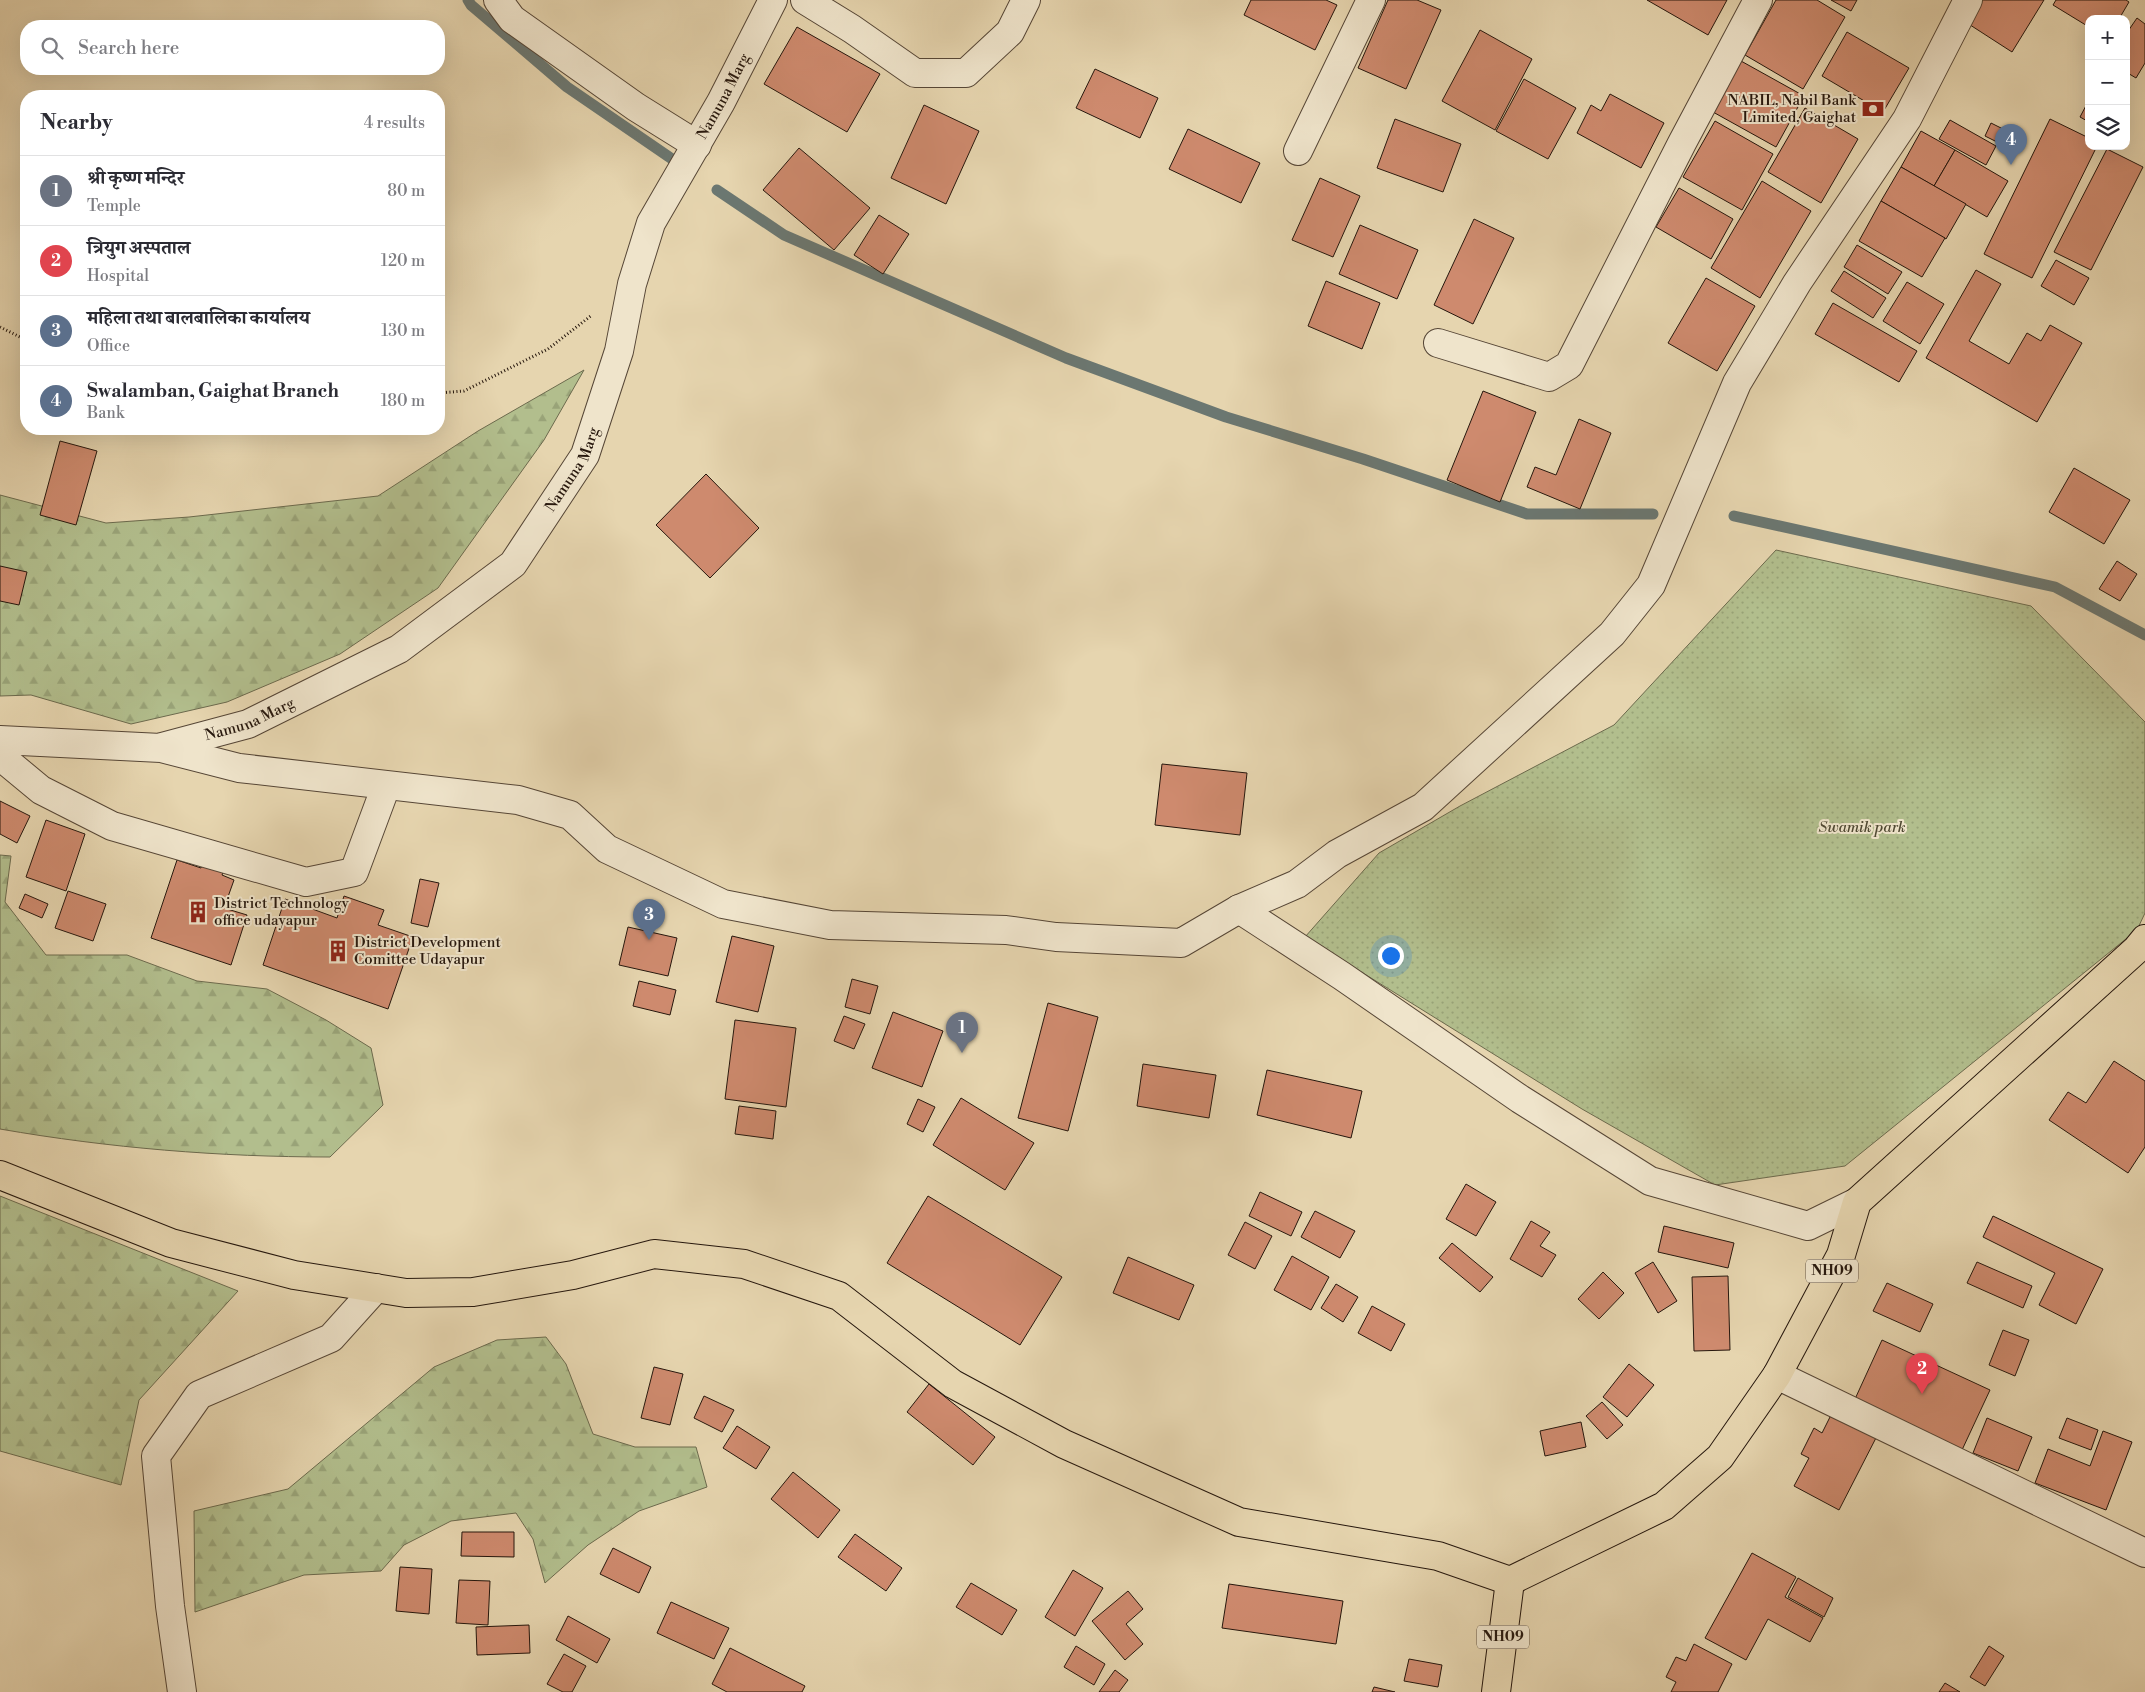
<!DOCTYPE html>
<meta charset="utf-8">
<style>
:root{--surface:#fff;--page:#f7f7f7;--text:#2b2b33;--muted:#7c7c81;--line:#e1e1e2;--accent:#8f2418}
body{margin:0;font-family:"Libre Bodoni","Noto Serif Devanagari",serif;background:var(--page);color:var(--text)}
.controls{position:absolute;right:15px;top:15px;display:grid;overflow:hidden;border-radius:10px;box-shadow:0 5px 20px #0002}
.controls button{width:45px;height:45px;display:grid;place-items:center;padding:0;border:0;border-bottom:1px solid var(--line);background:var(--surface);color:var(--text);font:25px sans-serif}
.you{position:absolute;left:1390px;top:955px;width:18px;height:18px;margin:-12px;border:4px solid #fff;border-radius:50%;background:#1a73e8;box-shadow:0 0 0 8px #1a73e833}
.badge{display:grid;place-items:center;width:32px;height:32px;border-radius:50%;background:var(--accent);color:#fff;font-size:16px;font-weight:700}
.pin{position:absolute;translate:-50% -41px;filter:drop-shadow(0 1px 2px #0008)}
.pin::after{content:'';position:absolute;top:26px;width:18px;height:15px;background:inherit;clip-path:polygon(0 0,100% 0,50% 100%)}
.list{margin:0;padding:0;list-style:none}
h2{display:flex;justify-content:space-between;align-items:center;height:65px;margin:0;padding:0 20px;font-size:21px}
h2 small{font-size:16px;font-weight:400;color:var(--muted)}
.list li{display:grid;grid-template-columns:32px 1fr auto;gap:15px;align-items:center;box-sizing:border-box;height:70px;padding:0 20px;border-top:1px solid var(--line)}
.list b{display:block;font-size:19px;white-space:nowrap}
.list p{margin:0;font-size:16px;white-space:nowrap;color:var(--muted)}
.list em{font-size:16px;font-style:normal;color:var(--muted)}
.icon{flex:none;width:28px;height:28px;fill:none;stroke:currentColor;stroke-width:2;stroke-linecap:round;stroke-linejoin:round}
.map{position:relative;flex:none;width:2145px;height:1692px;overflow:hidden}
.search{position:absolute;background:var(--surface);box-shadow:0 5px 20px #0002;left:20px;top:20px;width:425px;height:55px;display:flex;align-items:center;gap:12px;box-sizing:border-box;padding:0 18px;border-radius:20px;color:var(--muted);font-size:19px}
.panel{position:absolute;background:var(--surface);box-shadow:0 5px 20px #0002;left:20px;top:90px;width:425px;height:345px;border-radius:20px}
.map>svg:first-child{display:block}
.forest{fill:url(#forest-firs);stroke:#6c6a4d}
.park{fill:url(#park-dots);stroke:#6c6a4d}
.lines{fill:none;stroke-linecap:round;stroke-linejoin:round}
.stream{stroke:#6b7771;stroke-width:11}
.building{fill:#ce8a6e;stroke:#26170d}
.minor-casing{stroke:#564636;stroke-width:30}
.major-casing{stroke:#26170d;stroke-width:30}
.path{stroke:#26170d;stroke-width:3;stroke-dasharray:1 2.5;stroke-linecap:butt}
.minor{stroke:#efe4cb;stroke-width:28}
.major{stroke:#e6d5af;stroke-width:28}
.labels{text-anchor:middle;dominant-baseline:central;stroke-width:4;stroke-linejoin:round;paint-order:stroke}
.shield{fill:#efe4cb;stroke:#625446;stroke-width:1}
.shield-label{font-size:14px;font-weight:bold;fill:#26170d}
.street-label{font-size:15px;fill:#26170d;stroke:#efe4cb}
.poi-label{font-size:15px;fill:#26170d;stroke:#efe4cb;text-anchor:start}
.park-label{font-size:15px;font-style:italic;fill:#504933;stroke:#efe4cb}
</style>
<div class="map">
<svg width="2145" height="1692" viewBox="0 0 2145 1692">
<defs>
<pattern id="forest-firs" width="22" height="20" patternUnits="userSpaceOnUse" patternTransform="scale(1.25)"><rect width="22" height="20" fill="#b2be8d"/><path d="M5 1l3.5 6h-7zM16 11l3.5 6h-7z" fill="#99a378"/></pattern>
<pattern id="park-dots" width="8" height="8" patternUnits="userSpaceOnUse" patternTransform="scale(1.25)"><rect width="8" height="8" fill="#b2be8d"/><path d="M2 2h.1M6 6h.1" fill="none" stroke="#99a378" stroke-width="1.8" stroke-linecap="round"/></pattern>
</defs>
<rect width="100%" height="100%" fill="#e6d5af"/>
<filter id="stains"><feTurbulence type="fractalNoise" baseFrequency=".004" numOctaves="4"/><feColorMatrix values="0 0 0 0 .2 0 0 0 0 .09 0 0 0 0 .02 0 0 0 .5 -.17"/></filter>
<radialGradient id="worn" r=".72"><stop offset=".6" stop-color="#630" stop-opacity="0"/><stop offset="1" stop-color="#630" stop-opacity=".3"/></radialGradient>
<g class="forest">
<polygon points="584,370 544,440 438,588 340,654 227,702 131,724 31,695 0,696 0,495 106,523 189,517 378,496 478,431"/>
<path d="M0,855L11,856L5,902L46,955H127L197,981L267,989L326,1020L371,1048L383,1105L330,1157C220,1157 109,1148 0,1129Z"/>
<polygon points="0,1196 238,1291 139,1400 121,1485 0,1451"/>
<polygon points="546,1337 566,1364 593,1434 635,1447 696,1447 707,1487 639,1511 588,1545 545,1583 533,1539 516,1513 451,1521 404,1545 381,1571 304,1575 195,1612 194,1511 288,1489 434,1367 497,1340"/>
</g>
<polygon class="park" points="1776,550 2031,606 2145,722 2145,913 2137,930 1845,1166 1715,1185 1582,1109 1305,937 1379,853 1460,806 1614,725"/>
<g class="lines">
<g class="stream">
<polyline points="468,0 471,5 567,87 675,161"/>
<polyline points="717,190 784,235 1066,358 1226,417 1363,459 1527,514 1653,514"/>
<polyline points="1734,516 2055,587 2145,635"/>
</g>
</g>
<g class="building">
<polygon points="1251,0 1326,0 1337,5 1315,50 1244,15"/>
<polygon points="1388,0 1417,0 1441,10 1406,89 1358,68"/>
<polygon points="1647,0 1727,0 1708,35"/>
<polygon points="1776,0 1817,0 1845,17 1803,89 1745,55"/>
<polygon points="1831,0 1857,0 1851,11"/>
<polygon points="1977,0 2044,0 2012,52 1964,21"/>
<polygon points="2056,0 2126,0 2129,2 2119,19 2089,19 2089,27 2053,5"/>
<polygon points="2137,18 2145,24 2145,63 2136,78 2126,72 2126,34"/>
<polygon points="797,27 880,74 847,132 764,84"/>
<polygon points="1480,30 1532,59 1495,130 1442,101"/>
<polygon points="1847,32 1909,68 1883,112 1822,76"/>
<polygon points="1741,61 1804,96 1776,147 1713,112"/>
<polygon points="1095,69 1158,98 1140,138 1076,108"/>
<polygon points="1524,79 1576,108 1548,159 1496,131"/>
<polygon points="1610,94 1664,123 1641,168 1577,133 1591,105 1601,111"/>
<polygon points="2089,100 2089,122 2080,117"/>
<polygon points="924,105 979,131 946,204 891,178"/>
<polygon points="1805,108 1858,139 1821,203 1768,172"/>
<polygon points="1395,119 1461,144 1443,192 1377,168"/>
<polygon points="2050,119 2089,138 2089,146 2097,146 2032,278 1984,254"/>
<polygon points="1950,120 1996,146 1986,165 1939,139"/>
<polygon points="1715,121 1773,154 1742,210 1683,177"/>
<polygon points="1991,123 2017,136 2011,149 1985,136"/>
<polygon points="1188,129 1260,163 1241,203 1169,169"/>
<polygon points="1921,131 1955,150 1934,186 1901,167"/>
<polygon points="799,148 870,208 834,250 763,190"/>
<polygon points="2107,149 2143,167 2091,270 2054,252"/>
<polygon points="1955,150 2008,181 1987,217 1934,186"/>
<polygon points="1901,167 1966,204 1946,239 1881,201"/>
<polygon points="1320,178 1360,196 1333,257 1292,240"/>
<polygon points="1762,181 1811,211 1760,298 1711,268"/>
<polygon points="1679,188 1733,219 1711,259 1656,227"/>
<polygon points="1881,201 1945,238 1922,277 1859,241"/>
<polygon points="879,215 909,234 883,274 854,255"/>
<polygon points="1474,219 1514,238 1473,324 1434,305"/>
<polygon points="1360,225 1418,250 1397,299 1339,274"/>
<polygon points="1857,245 1902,272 1888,294 1844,267"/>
<polygon points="2056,260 2089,278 2074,305 2041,286"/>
<polygon points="1976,270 2001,284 1969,341 2009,364 2027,333 2041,341 2050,325 2082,343 2037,422 1926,358"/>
<polygon points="1844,271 1886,298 1873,318 1831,291"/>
<polygon points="1706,278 1755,306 1717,371 1668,343"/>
<polygon points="1326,281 1380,303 1362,349 1308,326"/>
<polygon points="1907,282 1944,304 1920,344 1883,321"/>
<polygon points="1833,303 1917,351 1899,382 1815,334"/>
<polygon points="1483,391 1536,412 1500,502 1447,480"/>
<polygon points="1579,419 1611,433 1580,509 1527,487 1535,467 1556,475"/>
<polygon points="90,429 117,429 116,434"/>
<polygon points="60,441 97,451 76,525 40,515"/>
<polygon points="2074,468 2130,500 2104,544 2049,512"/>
<polygon points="706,474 759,528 710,578 656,525"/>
<polygon points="2117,561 2137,574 2120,601 2099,589"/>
<polygon points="0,566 27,572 19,605 0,601"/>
<polygon points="1162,764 1247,773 1240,835 1155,825"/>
<polygon points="0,801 30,816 17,843 0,834"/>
<polygon points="46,820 85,834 66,891 26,877"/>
<polygon points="205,856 227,863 222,875 234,880 224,908 247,915 231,965 151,938 177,860 201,868"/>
<polygon points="420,879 439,883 428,927 411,923"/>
<polygon points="68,891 106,904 93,941 55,928"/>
<polygon points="25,894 48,904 42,918 19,908"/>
<polygon points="344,896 384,910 378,925 413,937 388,1009 263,965 285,899 337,918"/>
<polygon points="628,927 677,938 668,976 619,965"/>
<polygon points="732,936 774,946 758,1012 716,1002"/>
<polygon points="852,979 878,986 870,1014 845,1007"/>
<polygon points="639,981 676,990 670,1015 633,1006"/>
<polygon points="1048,1003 1098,1017 1068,1131 1018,1118"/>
<polygon points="893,1012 943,1031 922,1087 872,1068"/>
<polygon points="844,1016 865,1024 854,1049 834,1041"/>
<polygon points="735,1020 796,1028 786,1107 725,1099"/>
<polygon points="2114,1061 2145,1081 2145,1147 2128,1173 2049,1120 2068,1092 2086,1103"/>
<polygon points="1143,1064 1216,1075 1209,1118 1137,1106"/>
<polygon points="1267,1070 1362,1091 1351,1138 1257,1115"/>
<polygon points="961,1098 1034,1143 1005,1190 933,1145"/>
<polygon points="918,1099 935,1107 923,1132 907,1124"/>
<polygon points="739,1106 776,1111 773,1139 735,1134"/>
<polygon points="1466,1184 1496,1202 1476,1236 1446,1219"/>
<polygon points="1260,1192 1302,1212 1291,1236 1249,1216"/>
<polygon points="928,1196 1062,1277 1020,1345 887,1263"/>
<polygon points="1315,1211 1355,1231 1340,1258 1301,1237"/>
<polygon points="1993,1216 2103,1269 2076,1324 2039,1305 2055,1273 1983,1237"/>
<polygon points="1531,1221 1550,1232 1540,1246 1556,1255 1542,1277 1510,1259"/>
<polygon points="1245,1222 1272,1236 1255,1269 1228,1255"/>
<polygon points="1664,1226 1734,1243 1728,1268 1658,1252"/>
<polygon points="1452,1243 1493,1277 1480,1292 1439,1258"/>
<polygon points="1292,1256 1329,1277 1311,1310 1274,1290"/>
<polygon points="1128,1257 1194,1285 1179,1320 1113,1293"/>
<polygon points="1653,1262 1677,1301 1658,1313 1635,1273"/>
<polygon points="1977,1262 2032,1286 2023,1308 1967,1283"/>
<polygon points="1603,1272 1624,1293 1599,1319 1578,1299"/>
<polygon points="1728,1276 1730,1350 1694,1351 1692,1277"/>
<polygon points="1887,1283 1933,1304 1920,1332 1873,1311"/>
<polygon points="1336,1284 1358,1297 1343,1322 1321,1308"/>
<polygon points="1372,1306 1405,1324 1391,1351 1358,1333"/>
<polygon points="2003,1330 2029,1340 2015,1376 1989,1365"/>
<polygon points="1882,1340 1990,1390 1962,1450 1855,1399"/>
<polygon points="1629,1364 1654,1385 1627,1417 1603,1397"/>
<polygon points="654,1367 683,1374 670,1425 641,1418"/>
<polygon points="929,1384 995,1437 973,1465 907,1412"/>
<polygon points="704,1396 734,1410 722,1432 694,1418"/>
<polygon points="1602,1402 1623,1425 1607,1439 1586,1416"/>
<polygon points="1833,1411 1878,1434 1839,1510 1794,1486 1809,1458 1801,1454 1814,1428 1822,1433"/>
<polygon points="1987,1418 2032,1437 2018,1471 1973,1453"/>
<polygon points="2067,1418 2098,1430 2091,1450 2059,1438"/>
<polygon points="1581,1422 1586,1447 1545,1456 1540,1431"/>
<polygon points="737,1426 770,1447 756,1469 723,1448"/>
<polygon points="2103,1431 2132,1442 2106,1510 2035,1483 2048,1449 2090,1466"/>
<polygon points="793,1472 840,1510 818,1538 771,1499"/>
<polygon points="462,1532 514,1532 514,1557 461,1556"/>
<polygon points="855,1534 902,1568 886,1591 838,1557"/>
<polygon points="613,1548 651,1567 639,1593 600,1574"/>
<polygon points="1752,1553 1796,1577 1785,1597 1823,1618 1810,1642 1768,1619 1746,1660 1705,1638"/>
<polygon points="400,1567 432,1569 429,1614 396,1611"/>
<polygon points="1073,1570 1103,1588 1075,1636 1045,1617"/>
<polygon points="1798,1578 1833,1598 1824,1617 1788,1597"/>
<polygon points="459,1580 490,1581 488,1625 456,1623"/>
<polygon points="971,1583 1017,1610 1002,1635 956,1607"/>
<polygon points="1229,1584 1343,1601 1336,1644 1222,1628"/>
<polygon points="1128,1591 1143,1609 1126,1624 1143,1644 1125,1660 1092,1621"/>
<polygon points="671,1602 729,1628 714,1659 657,1633"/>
<polygon points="568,1616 610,1639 597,1663 556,1640"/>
<polygon points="529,1625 530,1653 477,1655 476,1627"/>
<polygon points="1694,1644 1732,1664 1718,1692 1671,1692 1676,1682 1666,1677 1676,1657 1686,1661"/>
<polygon points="1076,1646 1105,1664 1094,1685 1064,1667"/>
<polygon points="1989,1646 2004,1656 1985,1686 1970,1677"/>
<polygon points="730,1648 805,1686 802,1692 727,1692 712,1684"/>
<polygon points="564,1654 586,1666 572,1692 563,1692 547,1684"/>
<polygon points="1409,1659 1442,1665 1438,1687 1404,1681"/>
<polygon points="1115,1670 1128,1680 1119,1692 1099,1692"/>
<polygon points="1945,1683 1960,1692 1939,1692"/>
<polygon points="1374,1687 1395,1692 1372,1692"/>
</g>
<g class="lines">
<g class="minor-casing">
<g id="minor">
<polyline points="498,0 512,19 636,107 697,145"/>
<polyline points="805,0 852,29 915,73 966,73 1010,32 1026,0"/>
<polyline points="1298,151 1371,0"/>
<polyline points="1438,343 1549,377 1569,365 1682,143 1758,0"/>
<polyline points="0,740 161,748 239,768 518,800 570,815 607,849 723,904 830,925 1006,930 1056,937 1181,943 1239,909 1297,884 1337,854 1423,807 1612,634 1651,585 1737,383 1797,283 1907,119 1968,0"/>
<path id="s1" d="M162,747L248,724L399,649L513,564L585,455L619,351L632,284L651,223L721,102L773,0"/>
<polyline points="0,756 41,790 112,826 306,882 354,872 386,786"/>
<polyline points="1239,909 1342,976 1520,1099 1650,1181 1808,1226 1857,1202"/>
<polyline points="1777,1375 2145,1553"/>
<polyline points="182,1692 170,1606 156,1456 199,1395 331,1338 376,1288"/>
</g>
</g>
<g class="major-casing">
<g id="major">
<polyline points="0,1175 171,1243 294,1275 406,1293 473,1292 573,1275 654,1254 744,1264 839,1296 953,1384 1064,1444 1239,1522 1438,1556 1510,1581 1664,1506 1720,1457 1777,1375 1841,1255 1857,1202 2136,950 2145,939"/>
<polyline points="1496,1692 1510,1581"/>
</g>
</g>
<g class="path">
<polyline points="0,327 26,340"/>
<polyline points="439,393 464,391 548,349 592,315"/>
</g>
<use href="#minor" class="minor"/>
<use href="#major" class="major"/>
</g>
<defs>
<g id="bank-bare" transform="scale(1.725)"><path d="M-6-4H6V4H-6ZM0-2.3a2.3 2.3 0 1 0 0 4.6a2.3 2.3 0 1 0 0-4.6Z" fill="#8f2418" stroke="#efe4cb" stroke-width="2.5" paint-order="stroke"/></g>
<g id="building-bare" transform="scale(1.725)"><path d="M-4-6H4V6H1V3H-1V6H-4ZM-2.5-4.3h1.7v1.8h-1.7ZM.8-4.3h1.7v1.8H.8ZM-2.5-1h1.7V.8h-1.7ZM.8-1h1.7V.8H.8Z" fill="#8f2418" stroke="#efe4cb" stroke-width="2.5" paint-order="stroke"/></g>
</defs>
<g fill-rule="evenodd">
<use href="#bank-bare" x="1873" y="109"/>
<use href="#building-bare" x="198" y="912"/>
<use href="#building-bare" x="338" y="951"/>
</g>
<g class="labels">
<g class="shield">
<rect x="1806" y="1259.5" width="52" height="23" rx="4"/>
<rect x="1477" y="1625.5" width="52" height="23" rx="4"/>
</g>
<g class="shield-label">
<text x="1832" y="1271">NH09</text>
<text x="1503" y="1637">NH09</text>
</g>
<g class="street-label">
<text stroke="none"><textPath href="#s1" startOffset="918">Namuna Marg</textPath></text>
<text stroke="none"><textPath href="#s1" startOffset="512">Namuna Marg</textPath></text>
<text stroke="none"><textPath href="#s1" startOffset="92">Namuna Marg</textPath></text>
</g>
<g class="poi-label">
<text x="1856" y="100" text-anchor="end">NABIL, Nabil Bank<tspan x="1856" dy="17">Limited, Gaighat</tspan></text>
<text x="214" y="903">District Technology<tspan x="214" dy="17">office udayapur</tspan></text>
<text x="354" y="942">District Development<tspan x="354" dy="17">Comittee Udayapur</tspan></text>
</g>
<g class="park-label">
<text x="1862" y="827">Swamik park</text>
</g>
</g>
<rect width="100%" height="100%" filter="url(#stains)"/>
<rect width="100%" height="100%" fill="url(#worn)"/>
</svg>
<div class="controls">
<button>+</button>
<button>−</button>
<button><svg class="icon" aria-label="layers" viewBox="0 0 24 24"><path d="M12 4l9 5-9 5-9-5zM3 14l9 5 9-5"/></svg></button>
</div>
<div class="you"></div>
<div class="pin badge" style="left:962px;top:1053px;background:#6b7280">1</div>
<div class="pin badge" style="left:1922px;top:1394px;background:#e0444e">2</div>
<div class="pin badge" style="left:649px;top:940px;background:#5c6f8a">3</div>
<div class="pin badge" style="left:2011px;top:165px;background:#5c6f8a">4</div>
<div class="search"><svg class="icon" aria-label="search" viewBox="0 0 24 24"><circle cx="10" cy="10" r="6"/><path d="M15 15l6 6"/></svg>Search here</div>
<section class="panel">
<h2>Nearby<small>4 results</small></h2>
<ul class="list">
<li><span class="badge" style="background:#6b7280">1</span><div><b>श्री कृष्ण मन्दिर</b><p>Temple</p></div><em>80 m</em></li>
<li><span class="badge" style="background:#e0444e">2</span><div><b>त्रियुग अस्पताल</b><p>Hospital</p></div><em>120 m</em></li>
<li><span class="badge" style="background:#5c6f8a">3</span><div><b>महिला तथा बालबालिका कार्यालय</b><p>Office</p></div><em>130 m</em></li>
<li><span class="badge" style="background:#5c6f8a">4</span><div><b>Swalamban, Gaighat Branch</b><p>Bank</p></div><em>180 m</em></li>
</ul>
</section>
</div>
